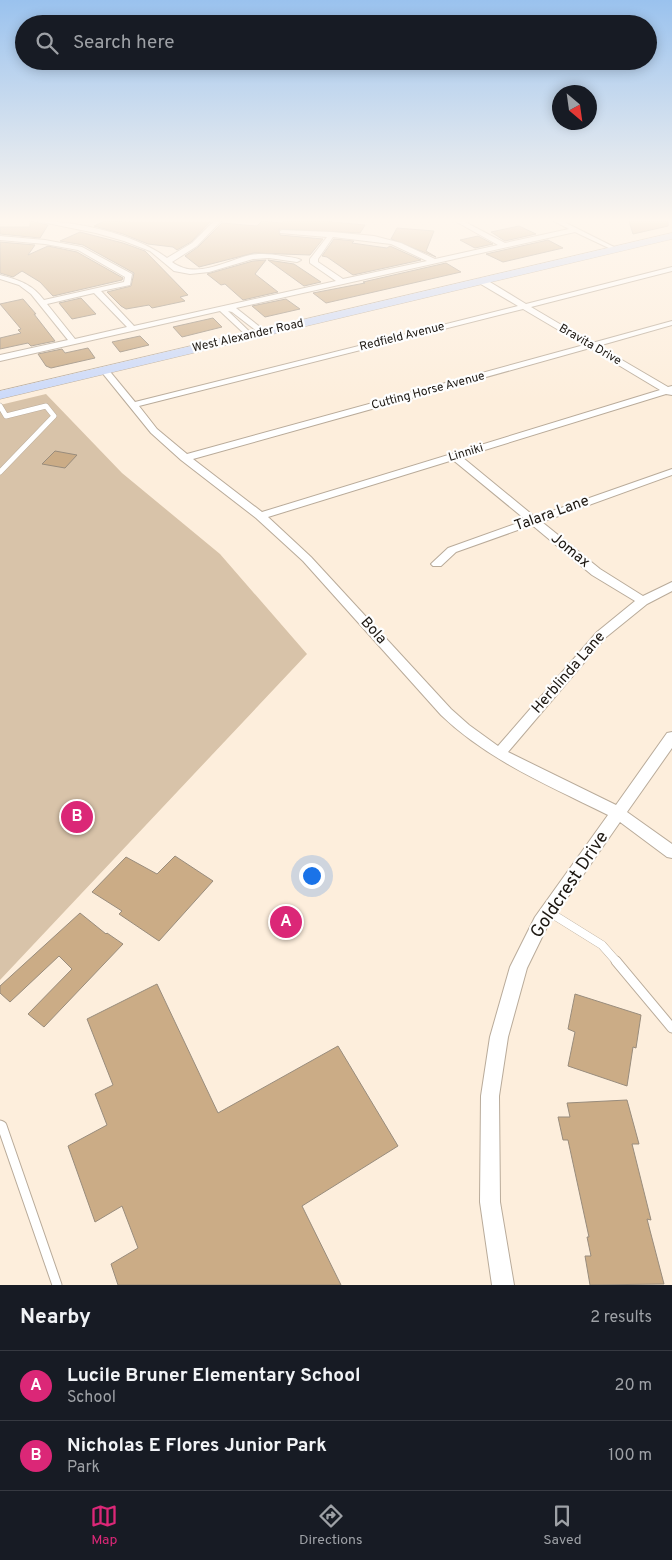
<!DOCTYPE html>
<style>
:root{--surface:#171b24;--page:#242831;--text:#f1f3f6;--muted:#9ea1a6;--line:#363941;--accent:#db2777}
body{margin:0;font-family:Overpass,sans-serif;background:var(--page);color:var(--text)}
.compass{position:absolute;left:552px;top:85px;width:45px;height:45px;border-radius:50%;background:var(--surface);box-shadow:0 2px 12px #0003;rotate:151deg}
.you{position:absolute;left:311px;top:875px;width:18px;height:18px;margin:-12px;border:4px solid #fff;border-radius:50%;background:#1a73e8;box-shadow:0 0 0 8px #1a73e833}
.badge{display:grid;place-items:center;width:32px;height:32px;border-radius:50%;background:var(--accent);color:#fff;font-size:16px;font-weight:700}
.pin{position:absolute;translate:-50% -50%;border:2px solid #fff;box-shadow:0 1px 5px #0006}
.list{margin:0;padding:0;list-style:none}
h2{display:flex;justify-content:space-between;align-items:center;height:65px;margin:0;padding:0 20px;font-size:21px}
h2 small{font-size:16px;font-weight:400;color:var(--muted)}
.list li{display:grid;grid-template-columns:32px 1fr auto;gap:15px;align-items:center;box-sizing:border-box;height:70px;padding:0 20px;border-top:1px solid var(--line)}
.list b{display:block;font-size:19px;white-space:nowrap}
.list p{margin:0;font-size:16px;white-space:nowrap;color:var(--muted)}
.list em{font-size:16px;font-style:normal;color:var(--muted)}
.icon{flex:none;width:28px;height:28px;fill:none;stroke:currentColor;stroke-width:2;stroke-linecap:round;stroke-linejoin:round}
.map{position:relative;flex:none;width:672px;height:1285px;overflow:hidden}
.search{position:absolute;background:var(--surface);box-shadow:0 2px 12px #0003;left:15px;right:15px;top:15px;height:55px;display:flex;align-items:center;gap:12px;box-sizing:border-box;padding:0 18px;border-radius:28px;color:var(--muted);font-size:19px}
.sheet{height:205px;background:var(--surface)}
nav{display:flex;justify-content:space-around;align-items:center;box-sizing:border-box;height:70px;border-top:1px solid var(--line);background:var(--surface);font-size:14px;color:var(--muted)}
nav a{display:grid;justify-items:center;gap:2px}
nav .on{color:var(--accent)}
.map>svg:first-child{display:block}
.green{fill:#d8c3a9}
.building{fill:#cbac86;stroke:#998c7c}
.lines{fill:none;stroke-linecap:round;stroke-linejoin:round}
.lane-far2-casing{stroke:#b9ab9a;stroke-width:6}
.lane-far1-casing{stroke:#b9ab9a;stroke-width:9}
.lane-casing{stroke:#b9ab9a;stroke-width:11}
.street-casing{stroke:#b9ab9a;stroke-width:2}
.secondary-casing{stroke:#b9ab9a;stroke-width:1}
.lane-far2{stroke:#fff;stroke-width:5}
.lane-far1{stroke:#fff;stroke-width:8}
.lane{stroke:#fff;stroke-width:9}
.street{fill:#fff;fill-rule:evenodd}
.secondary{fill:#cbd9f9;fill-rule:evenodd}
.labels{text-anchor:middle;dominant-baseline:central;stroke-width:4.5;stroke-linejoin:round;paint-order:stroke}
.far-street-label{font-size:12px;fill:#1c1711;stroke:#fefefe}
.street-label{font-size:15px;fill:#1c1711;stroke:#fefefe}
.near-street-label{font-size:18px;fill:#1c1711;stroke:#fefefe}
</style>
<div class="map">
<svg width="672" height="1285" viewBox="0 0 672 1285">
<rect width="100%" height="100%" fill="#fdeedc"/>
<polygon class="green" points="46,394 122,473 220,554 307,654 0,980 0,405"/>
<g class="building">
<polygon points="30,221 48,225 40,238 0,234 0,227 30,227"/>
<polygon points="104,221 131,222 210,222 191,242 177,250 173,247 148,244 123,234 94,226"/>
<polygon points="262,221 282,223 283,221 323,221 365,225 360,233 279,229 280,235 323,239 310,255 254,253 199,267 185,256 198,247 222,223 257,226"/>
<polygon points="629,221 668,221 668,226 633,234"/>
<polygon points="519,226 536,234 505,241 491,232"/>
<polygon points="397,228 434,231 426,251 436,257 391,239"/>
<polygon points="80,232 123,243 145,251 188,295 180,297 185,301 152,308 149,305 126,309 121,306 107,292 131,286 134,273 83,245 60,241"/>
<polygon points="478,236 493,244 475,248 460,240"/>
<polygon points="334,239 354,241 352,243 387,248 390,246 421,260 353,275 327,257 322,256"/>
<polygon points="548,240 563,248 503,262 486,254"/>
<polygon points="0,242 35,245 28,255 48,246 77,252 123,278 122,280 53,296 40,282 22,271 13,277 0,273"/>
<polygon points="266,260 255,274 278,292 243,300 225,284 221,285 207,274 253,261"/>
<polygon points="268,260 294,264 321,282 304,286"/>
<polygon points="446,263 461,272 326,303 313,293 365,283 363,282"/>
<polygon points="81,298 96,314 72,319 59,303"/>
<polygon points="23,299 36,314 34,314 55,341 31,346 28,343 0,349 0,338 21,333 18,330 21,329 0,304"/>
<polygon points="286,299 300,309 265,317 252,306"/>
<polygon points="213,318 222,327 182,337 173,327"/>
<polygon points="140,336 149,345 120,352 112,342"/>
<polygon points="88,348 95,358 51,368 46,366 38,354 62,349 65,353"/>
<polygon points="55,451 77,455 65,468 42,464"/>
<polygon points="175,856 213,881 159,941 119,914 122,911 92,892 126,857 157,874"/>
<polygon points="80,913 106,934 107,933 123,944 44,1027 28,1014 72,969 59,956 10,1002 0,993 0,986"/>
<polygon points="157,984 218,1113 338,1046 398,1146 302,1206 341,1285 118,1285 111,1264 138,1248 122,1206 95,1222 68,1146 107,1125 95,1094 113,1085 87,1019"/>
<polygon points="575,994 641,1015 636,1048 633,1047 627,1086 568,1066 575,1032 568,1029"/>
<polygon points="627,1100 639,1144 632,1144 651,1220 647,1219 664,1284 590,1285 585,1256 591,1256 587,1237 589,1237 568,1140 563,1140 558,1117 570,1117 567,1103"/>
</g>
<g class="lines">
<g class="lane-far2-casing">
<polyline id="lane-far2" points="0,406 6,416 46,406 54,416 0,472"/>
</g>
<g class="lane-far1-casing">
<polyline id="lane-far1" points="549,912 602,945 617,962"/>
</g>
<g class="lane-casing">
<g id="lane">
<polyline points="616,961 672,1028"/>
<polyline points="0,1125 2,1126 57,1285"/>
</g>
</g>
<g class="street-casing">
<g id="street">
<path d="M37,221C77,221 135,234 167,258L192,243L214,221H221L197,246L172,262C196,280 225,261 250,255C261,253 272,254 282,256C288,257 295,257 301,260L297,262L269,258L253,259L209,272L190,274L174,271L150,251L124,241L96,233Z"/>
<path d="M455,221H463L505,243L569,229L554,221H562L618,249L613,250L575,232L236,308L265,331L266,333L262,335L232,312L228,311L252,334L253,336L249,338L220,311L0,361V355L68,340L31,294L19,285L0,279V275C19,280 32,284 44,300L124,282L125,277L78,250L45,244L0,240V236L45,240L82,247L132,274L130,285L101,291L134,326L336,281L310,263V259L327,237L280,233V231L282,230L332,232L374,236L401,243L435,259L498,245ZM333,237L391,244L427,261L343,279L318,262V259ZM94,293L127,327L75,339L47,304Z"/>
<path d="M672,267V271L531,307L592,343L672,321V325L598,346L668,387L672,386V395L666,394L462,457L535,517L672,469V475L542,522L600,569L643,596L672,582V591L647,604L605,638L508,752L616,805L667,733L672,732V748L627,812L672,844V858L667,857L620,822L547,927L527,968L508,1037L499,1096L500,1202L514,1285H492L480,1202L481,1096L490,1037L510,967L535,917L608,815C550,786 489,761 441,715L303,561L256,518L181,460L151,433L100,370L107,368L135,402L518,306L479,283V279H485L526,304ZM523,309L584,345L187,454L157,429L139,406ZM590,348L660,390L262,512L193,459ZM453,460L526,520L448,548L433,562L431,564L433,566H441L456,552L532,525L592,575L635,601L597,632L498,746L469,725L451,709L311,557L268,517Z"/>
</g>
</g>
<g class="secondary-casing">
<polygon id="secondary" points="672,233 672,239 0,399 0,391"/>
</g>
<use href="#lane-far2" class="lane-far2"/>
<use href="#lane-far1" class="lane-far1"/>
<use href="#lane" class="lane"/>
<use href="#street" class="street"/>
<use href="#secondary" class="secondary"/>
</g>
<linearGradient id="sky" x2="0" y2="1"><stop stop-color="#9ac2ee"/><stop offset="0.55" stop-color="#fef7ef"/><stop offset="1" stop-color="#fef7ef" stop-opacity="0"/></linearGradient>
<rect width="672" height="401" fill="url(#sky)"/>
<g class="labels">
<g class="far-street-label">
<text transform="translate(248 336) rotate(-13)">West Alexander Road</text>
<text transform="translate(402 337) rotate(-14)">Redfield Avenue</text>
<text transform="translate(590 345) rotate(30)">Bravita Drive</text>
<text transform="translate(428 391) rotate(-15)">Cutting Horse Avenue</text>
<text transform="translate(466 453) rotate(-17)">Linniki</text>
</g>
<g class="street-label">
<text transform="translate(552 514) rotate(-20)">Talara Lane</text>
<text transform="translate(570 551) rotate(39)">Jomax</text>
<text transform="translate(373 631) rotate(48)">Bola</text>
<text transform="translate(569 673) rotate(-49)">Herblinda Lane</text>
</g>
<g class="near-street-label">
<text transform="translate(570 885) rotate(-56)">Goldcrest Drive</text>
</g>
</g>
</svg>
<svg class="compass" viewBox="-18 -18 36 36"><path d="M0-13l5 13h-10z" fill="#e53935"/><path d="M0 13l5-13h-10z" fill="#9ea1a6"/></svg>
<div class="you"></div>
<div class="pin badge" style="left:286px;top:922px">A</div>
<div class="pin badge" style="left:77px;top:817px">B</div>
<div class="search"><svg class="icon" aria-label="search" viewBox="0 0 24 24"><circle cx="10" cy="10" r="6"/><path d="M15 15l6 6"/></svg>Search here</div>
</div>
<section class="sheet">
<h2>Nearby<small>2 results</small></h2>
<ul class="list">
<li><span class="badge">A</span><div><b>Lucile Bruner Elementary School</b><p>School</p></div><em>20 m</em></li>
<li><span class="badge">B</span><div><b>Nicholas E Flores Junior Park</b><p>Park</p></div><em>100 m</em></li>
</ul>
</section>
<nav>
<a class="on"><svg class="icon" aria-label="map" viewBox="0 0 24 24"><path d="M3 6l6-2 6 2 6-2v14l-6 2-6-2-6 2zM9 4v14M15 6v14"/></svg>Map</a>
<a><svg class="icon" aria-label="directions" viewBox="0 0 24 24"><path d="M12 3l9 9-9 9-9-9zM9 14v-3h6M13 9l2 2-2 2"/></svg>Directions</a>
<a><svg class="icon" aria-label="saved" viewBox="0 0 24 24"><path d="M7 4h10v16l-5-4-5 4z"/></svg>Saved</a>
</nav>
